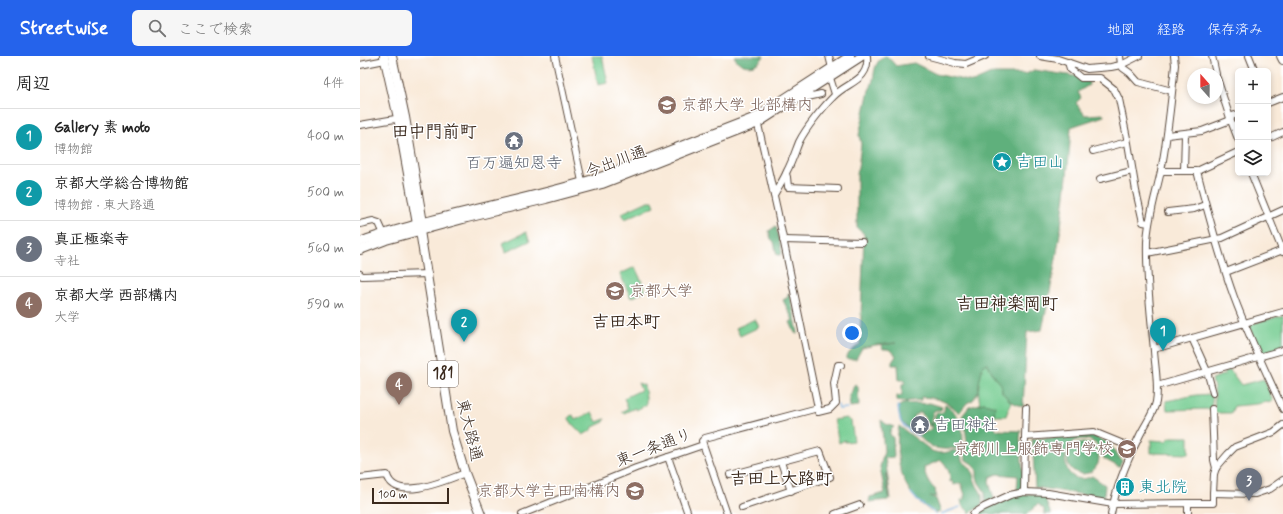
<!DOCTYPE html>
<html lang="ja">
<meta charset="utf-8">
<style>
:root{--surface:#fff;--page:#f6f6f6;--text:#222;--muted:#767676;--line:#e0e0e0;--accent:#2563eb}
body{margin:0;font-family:Mynerve,"Klee One",sans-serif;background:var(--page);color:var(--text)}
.controls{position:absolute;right:12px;top:12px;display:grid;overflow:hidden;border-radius:6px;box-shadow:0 2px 6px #0003}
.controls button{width:36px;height:36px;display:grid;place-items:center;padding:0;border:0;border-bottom:1px solid var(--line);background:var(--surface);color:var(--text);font:20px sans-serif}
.compass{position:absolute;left:827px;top:12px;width:36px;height:36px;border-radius:50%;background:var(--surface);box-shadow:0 2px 6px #0003;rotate:339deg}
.scale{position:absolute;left:12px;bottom:10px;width:77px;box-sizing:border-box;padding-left:4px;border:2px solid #3b2a1e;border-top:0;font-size:11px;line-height:14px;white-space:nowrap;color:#3b2a1e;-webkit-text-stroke:3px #fff;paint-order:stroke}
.you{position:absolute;left:492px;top:277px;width:14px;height:14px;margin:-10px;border:3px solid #fff;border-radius:50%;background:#1a73e8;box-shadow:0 0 0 6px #1a73e833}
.badge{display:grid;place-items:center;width:26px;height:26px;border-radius:50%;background:var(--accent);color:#fff;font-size:13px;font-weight:700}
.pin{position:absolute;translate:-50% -33px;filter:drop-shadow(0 1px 2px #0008)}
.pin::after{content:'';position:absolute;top:21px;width:14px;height:12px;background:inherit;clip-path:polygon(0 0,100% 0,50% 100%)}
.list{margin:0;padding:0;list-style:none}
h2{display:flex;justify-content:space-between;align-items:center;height:52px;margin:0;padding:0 16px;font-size:17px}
h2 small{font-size:13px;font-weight:400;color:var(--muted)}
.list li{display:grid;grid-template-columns:26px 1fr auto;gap:12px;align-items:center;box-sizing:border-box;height:56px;padding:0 16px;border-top:1px solid var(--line)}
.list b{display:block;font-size:15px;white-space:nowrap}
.list p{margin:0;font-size:13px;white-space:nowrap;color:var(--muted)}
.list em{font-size:13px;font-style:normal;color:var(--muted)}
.icon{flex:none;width:22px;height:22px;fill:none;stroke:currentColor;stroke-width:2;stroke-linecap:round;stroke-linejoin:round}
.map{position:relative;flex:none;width:923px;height:458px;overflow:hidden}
header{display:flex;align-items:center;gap:24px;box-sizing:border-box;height:56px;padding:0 20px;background:var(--accent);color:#fff}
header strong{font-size:19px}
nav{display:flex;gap:22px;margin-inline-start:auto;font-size:14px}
.search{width:280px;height:36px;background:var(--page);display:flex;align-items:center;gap:10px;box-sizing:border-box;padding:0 14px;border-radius:6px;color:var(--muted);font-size:15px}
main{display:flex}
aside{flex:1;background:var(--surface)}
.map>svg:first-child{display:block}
.green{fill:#74cc91;stroke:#587b58}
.forest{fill:#5fb07b;stroke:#4d6d4c}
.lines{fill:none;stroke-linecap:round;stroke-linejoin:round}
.stream{stroke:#6dade0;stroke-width:1.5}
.minor-casing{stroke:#58473a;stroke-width:8}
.major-casing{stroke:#58473a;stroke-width:10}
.minor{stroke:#fff;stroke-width:6}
.major{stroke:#fff;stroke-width:8}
.labels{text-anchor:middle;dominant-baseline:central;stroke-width:3;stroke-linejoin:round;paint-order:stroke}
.shield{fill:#fff;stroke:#766a62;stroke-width:1}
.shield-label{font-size:15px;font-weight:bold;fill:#3b2a1e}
.education-label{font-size:16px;fill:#785e54;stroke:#fff;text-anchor:start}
.street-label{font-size:16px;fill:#3b2a1e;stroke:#fff}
.culture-label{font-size:16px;fill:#0d838f;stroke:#fff;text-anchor:start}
.worship-label{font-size:16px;fill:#5b616d;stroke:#fff}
.neighbourhood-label{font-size:17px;font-weight:bold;fill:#3b2a1e;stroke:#fff}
</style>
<header>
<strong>Streetwise</strong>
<div class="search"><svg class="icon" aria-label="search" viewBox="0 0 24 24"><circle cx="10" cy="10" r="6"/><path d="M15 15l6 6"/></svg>ここで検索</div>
<nav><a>地図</a><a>経路</a><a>保存済み</a></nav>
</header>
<main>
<aside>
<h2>周辺<small>4件</small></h2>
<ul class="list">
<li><span class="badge" style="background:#0f9aa8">1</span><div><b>Gallery 素 moto</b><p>博物館</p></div><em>400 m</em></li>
<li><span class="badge" style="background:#0f9aa8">2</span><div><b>京都大学総合博物館</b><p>博物館 · 東大路通</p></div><em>500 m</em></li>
<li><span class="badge" style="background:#6b7280">3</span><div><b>真正極楽寺</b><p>寺社</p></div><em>560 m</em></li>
<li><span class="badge" style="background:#8d6e63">4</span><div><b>京都大学 西部構内</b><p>大学</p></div><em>590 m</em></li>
</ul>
</aside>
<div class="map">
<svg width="923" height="458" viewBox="0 0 923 458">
<rect width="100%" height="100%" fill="#fff"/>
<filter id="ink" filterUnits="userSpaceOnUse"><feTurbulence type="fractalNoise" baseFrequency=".025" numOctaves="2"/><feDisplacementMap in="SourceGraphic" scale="8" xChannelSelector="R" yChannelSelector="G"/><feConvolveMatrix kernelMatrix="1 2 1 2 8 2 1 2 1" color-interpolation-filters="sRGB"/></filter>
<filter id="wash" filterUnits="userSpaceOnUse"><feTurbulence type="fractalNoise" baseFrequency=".012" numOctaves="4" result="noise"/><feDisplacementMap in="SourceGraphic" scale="16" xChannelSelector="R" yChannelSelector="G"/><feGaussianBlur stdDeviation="0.9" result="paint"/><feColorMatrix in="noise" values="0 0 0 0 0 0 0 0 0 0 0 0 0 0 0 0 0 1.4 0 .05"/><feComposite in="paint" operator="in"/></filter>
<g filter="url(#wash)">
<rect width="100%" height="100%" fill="#f9ead9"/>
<g class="green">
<polygon points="232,0 242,0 248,27 238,29"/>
<polygon points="288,145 293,145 295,150 265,163 262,157"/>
<polygon points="166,176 170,185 146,196 143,187"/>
<polygon points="275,211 286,235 271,242 260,218"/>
<polygon points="923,259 923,292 903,297 900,296 889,271 891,268"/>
<polygon points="395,263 399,271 380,280 376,272"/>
<path d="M625,307H627L634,320L641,328L642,336L651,346L646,360H634L635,350L624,347L620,348C617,332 619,324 623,309Z"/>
<polygon points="870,314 881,329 904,323 913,345 908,347 908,346 897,348 874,350 871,357 857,357 854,356 855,338 852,323 865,318 864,316"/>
<polygon points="278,327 284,329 286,341 286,349 276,354 275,352 264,357 261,356 268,352 264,342 281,334"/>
<polygon points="853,338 851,353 807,354 806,345 836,339"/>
<polygon points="232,356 237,366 245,363 244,366 233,371 232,374 223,379 214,370 209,363 210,360 213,359 215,364"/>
<polygon points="486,362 491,365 494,385 485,386 485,384 479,387 474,364"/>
<polygon points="811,381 829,381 829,398 791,397 791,384 806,385"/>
</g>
<g class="forest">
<path d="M374,0H404C397,13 380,13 374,0Z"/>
<path d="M525,0L528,1L536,10L554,7L576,18L613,26L631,18H666L674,14L728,22L729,29L718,36L721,42L716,47L725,59L744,58V60L711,71C707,139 697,207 682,274L667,276L663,351L651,346L642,336L641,328L634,320L627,307L623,309L619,327L618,336L613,344L607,347L599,357C588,345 578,342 561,341V344L541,346L537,345V340L542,339V328L545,327V324H539L538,309H532V306L536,300C532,294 530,293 523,293L521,289L536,287L515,289L502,292L496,303H486L489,297L500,288L504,178L497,172V119L501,88L499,79L509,34C517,22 510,8 525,0Z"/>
<polygon points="416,170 422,197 420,199 417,199 414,186 411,183 409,175"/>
<polygon points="428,238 430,239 438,276 437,278 435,277 430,266 433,264 423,244 428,241"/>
<polygon points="496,328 498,330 499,350 490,351 489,338 492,335 494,329"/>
<polygon points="561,347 561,348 570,347 582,351 581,354 576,354 573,356 570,371 561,356 553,360 560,373 563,372 564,373 556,378 541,366 538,351 542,348"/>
<polygon points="624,347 635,350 633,368 637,374 661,375 660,382 664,427 663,434 657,435 658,420 637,418 630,421 629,426 634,443 625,448 625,436 619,427 617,422 617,415 614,409 606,404 604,398 607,388 606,378 602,360 609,351"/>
<path d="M585,348C601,358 605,376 602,394C592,390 592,394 583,393C574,393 564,387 559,380L571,373L576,357L577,356L581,357L584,355Z"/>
<polygon points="521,364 526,368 534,371 530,375 530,378 533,382 534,401 525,402 531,443 530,443 526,417 525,418 529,441 528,444 509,446 510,441 525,437 520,411 524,395"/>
<path d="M539,370L572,395C580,398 586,397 594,394L601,397L602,405C614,413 611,414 615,425C620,438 623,433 622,449L610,457L602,449L601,444L604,443V440L605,439L601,427L594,429L592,425L590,426C591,418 587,409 581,404L564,411C564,418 570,430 576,434L575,435L577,441L570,440L576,443L581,456C574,458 569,454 564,450C540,432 534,399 539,370Z"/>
<path d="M730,379L749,387L762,405L759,411L744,403C736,371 700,381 706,408C707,414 709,418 714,421C721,424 726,423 732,420L745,429L744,442L675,431L672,383Z"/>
<circle cx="723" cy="402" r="16"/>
<polygon points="659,438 684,438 688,451 691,458 684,458 684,453 678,448 667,458 617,458 624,453"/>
</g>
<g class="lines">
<g class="stream">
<polyline points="478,349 479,353 487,352"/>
<path d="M538,350C540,371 541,368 558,380"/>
<polyline points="551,437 558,445 576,458"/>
<polyline points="581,458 600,451"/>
</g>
</g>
</g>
<g filter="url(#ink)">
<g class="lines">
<g class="minor-casing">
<g id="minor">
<polyline points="195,0 223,130"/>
<polyline points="469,0 472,12"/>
<polyline points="569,0 595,7 606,8 625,0"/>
<polyline points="680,0 698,3 727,13 751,11 761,9 779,0"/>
<polyline points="760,0 761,9 763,12 770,17 778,26 812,35"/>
<polyline points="852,0 856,18"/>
<polyline points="889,0 895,15"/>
<polyline points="708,6 710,13 721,22 740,22 754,33 759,43 768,87 776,135 783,166 789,167"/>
<polyline points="0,9 25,4"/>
<polyline points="470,22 475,38"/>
<polyline points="857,22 870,62 878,83"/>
<polyline points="439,43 461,38"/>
<polyline points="908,47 923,41"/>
<polyline points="0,69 41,62"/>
<polyline points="807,79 842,75 868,65 872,60 878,58"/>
<polyline points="908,83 923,76"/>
<polyline points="733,95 767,86"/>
<polyline points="801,115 837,115 878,96"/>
<polyline points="824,115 825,78"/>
<path d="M837,115C848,157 859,200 874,241C888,279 906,316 923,353"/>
<polyline points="891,117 923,196"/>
<polyline points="426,118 427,121 428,131 478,133"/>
<polyline points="740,123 772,115"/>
<path d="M414,139C418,131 424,123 427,115C432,106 435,96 439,86C446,72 463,51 474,40C487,26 510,25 507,0"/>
<polyline points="808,156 834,153 845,149"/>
<polyline points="0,168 13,165 19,167 24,178"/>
<polyline points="423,184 502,186"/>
<polyline points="787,197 862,182 923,154"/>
<polyline points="866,216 923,194"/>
<polyline points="0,218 2,220 68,218"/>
<polyline points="832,282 847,315 853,337"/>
<polyline points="794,293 923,256"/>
<polyline points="797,330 923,294"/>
<polyline points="852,353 854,404 856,412"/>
<polyline points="458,356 470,353 476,347 474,327 478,309 481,309"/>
<polyline points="923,369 914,376 875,391 868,398 856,412 854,418 853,437 895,438 910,433 923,424"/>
<polyline points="665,381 734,376 773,392"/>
<polyline points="308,401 328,458"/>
<polyline points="421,406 431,435"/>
<polyline points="370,419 460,395 470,421 382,451"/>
<path d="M0,422L27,419C35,447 87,424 105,417"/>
<polyline points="664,436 665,381 666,352"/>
<polyline points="828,447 853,447 853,437"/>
<polyline points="162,458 276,412 343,389"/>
<polyline points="367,458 342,385 345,382 458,352 417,153 397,64"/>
<polyline points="475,458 500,449"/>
<polyline points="613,458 624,451 650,439 664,436 688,437 753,448 828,447 828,458"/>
<path d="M751,458C756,431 767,405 779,381C784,370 794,357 796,346C799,329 795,311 794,295C791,259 786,222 787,186C788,162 796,138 801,115C808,80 811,45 815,9L814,0"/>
</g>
</g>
<g class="major-casing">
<g id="major">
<polyline points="24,0 38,62 57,168 60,175 92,375 105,417 121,458"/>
<polyline points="32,0 45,61 63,167 62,170"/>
<polyline points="921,0 923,4"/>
<path d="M0,186C19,178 41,173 61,167C122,150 186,139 246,119L396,61L490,0"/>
<polyline points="0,194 26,184 107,162 186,143 242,128 398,67 502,0"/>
</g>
</g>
<use href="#minor" class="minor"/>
<use href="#major" class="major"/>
</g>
</g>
<defs>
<g id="university-disc" transform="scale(1)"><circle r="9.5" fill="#8d6e63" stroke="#fff"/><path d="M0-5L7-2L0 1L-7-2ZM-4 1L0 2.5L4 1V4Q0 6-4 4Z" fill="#fff"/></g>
<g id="temple-disc" transform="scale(1)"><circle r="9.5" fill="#6b7280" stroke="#fff"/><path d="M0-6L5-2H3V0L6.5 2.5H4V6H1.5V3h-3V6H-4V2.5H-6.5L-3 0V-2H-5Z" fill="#fff"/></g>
<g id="sight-disc" transform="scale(1)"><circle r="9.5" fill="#0f9aa8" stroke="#fff"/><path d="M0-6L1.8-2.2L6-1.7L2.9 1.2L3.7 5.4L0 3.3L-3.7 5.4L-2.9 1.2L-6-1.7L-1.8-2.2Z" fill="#fff"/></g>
<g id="building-disc" transform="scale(1)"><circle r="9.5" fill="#0f9aa8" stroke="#fff"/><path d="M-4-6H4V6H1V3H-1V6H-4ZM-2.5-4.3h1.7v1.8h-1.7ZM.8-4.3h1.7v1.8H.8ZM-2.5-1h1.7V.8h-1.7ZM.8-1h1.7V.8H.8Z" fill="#fff"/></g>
</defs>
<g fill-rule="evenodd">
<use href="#university-disc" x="307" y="49"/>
<use href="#temple-disc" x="154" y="85"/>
<use href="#sight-disc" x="642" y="106"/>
<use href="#university-disc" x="255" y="235"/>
<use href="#temple-disc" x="560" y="369"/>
<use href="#university-disc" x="767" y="393"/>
<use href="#building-disc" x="765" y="431"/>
<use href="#university-disc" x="275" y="435"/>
</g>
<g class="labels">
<rect class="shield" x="68" y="305" width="30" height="26" rx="3"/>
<g class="shield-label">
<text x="83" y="318">181</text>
</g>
<g class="education-label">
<text x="321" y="49">京都大学 北部構内</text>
<text x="269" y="235">京都大学</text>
<text x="753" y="393" text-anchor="end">京都川上服飾専門学校</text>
<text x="261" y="435" text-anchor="end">京都大学吉田南構内</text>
</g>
<g class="street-label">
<text transform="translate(256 106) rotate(-20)">今出川通</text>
<text transform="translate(109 374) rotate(76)">東大路通</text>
<text transform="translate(294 392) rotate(-21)">東一条通り</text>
</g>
<g class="culture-label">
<text x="656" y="106">吉田山</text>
<text x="779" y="431">東北院</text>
</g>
<g class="worship-label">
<text x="154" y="107">百万遍知恩寺</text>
<text x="574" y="369" text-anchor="start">吉田神社</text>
</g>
<g class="neighbourhood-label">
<text x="74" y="76">田中門前町</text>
<text x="647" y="248">吉田神楽岡町</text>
<text x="266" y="266">吉田本町</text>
<text x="421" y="423">吉田上大路町</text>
</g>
</g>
</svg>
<div class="controls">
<button>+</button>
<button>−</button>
<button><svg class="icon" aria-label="layers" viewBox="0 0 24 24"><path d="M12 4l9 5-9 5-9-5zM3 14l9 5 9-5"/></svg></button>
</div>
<svg class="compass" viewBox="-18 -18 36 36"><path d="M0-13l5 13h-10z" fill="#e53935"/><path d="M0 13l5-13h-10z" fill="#767676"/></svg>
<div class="scale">100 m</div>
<div class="you"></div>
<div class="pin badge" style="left:803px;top:295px;background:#0f9aa8">1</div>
<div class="pin badge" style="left:104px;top:286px;background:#0f9aa8">2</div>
<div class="pin badge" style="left:889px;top:445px;background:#6b7280">3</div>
<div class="pin badge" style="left:39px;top:349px;background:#8d6e63">4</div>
</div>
</main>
